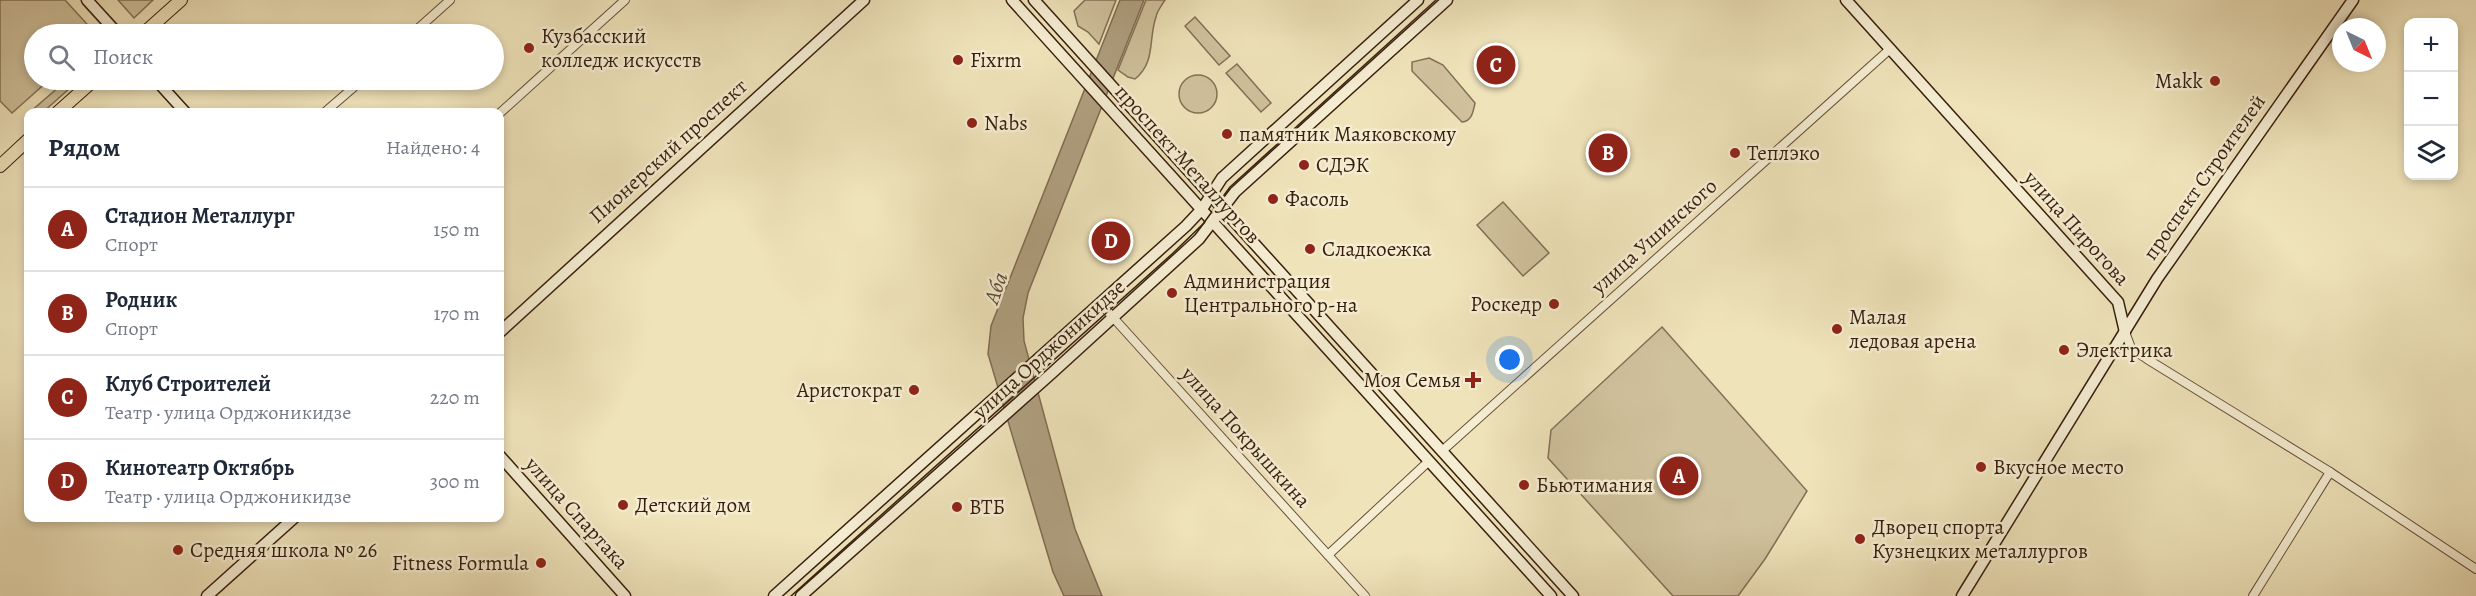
<!DOCTYPE html>
<html lang="ru">
<meta charset="utf-8">
<style>
:root{--surface:#fff;--page:#f2f2f3;--text:#1f2937;--muted:#747a83;--line:#e0e1e3;--accent:#8f2418}
body{margin:0;font-family:Alegreya,serif;background:var(--page);color:var(--text)}
.controls{position:absolute;right:18px;top:18px;display:grid;overflow:hidden;border-radius:12px;box-shadow:0 3px 9px #0003}
.controls button{width:54px;height:54px;display:grid;place-items:center;padding:0;border:0;border-bottom:2px solid var(--line);background:var(--surface);color:var(--text);font:30px sans-serif}
.compass{position:absolute;left:2332px;top:18px;width:54px;height:54px;border-radius:50%;background:var(--surface);box-shadow:0 3px 9px #0003;rotate:137deg}
.you{position:absolute;left:1510px;top:360px;width:21px;height:21px;margin:-15px;border:4px solid #fff;border-radius:50%;background:#1a73e8;box-shadow:0 0 0 9px #1a73e833}
.badge{display:grid;place-items:center;width:39px;height:39px;border-radius:50%;background:var(--accent);color:#fff;font-size:20px;font-weight:700}
.pin{position:absolute;translate:-50% -50%;border:3px solid #fff;box-shadow:0 2px 6px #0006}
.list{margin:0;padding:0;list-style:none}
h2{display:flex;justify-content:space-between;align-items:center;height:78px;margin:0;padding:0 24px;font-size:26px}
h2 small{font-size:20px;font-weight:400;color:var(--muted)}
.list li{display:grid;grid-template-columns:39px 1fr auto;gap:18px;align-items:center;box-sizing:border-box;height:84px;padding:0 24px;border-top:2px solid var(--line)}
.list b{display:block;font-size:22px;white-space:nowrap}
.list p{margin:0;font-size:20px;white-space:nowrap;color:var(--muted)}
.list em{font-size:20px;font-style:normal;color:var(--muted)}
.icon{flex:none;width:33px;height:33px;fill:none;stroke:currentColor;stroke-width:2;stroke-linecap:round;stroke-linejoin:round}
.map{position:relative;flex:none;width:2476px;height:596px;overflow:hidden}
.search{position:absolute;background:var(--surface);box-shadow:0 3px 9px #0003;left:24px;top:24px;width:480px;height:66px;display:flex;align-items:center;gap:15px;box-sizing:border-box;padding:0 21px;border-radius:33px;color:var(--muted);font-size:22px}
.panel{position:absolute;background:var(--surface);box-shadow:0 3px 9px #0003;left:24px;top:108px;width:480px;height:414px;border-radius:12px}
.map>svg:first-child{display:block}
.green{fill:#d0c29d;stroke:#847056;stroke-width:1.5}
.water{fill:#b0a080;stroke:#806c52;stroke-width:1.5}
.lines{fill:none;stroke-linecap:round;stroke-linejoin:round}
.street-casing{stroke:#655039;stroke-width:10}
.secondary-casing{stroke:#371f0e;stroke-width:13}
.primary-casing{stroke:#371f0e;stroke-width:14}
.street{stroke:#f5edd2;stroke-width:8}
.secondary{stroke:#f5edd2;stroke-width:10}
.primary{stroke:#efe3ba;stroke-width:12}
.tram{stroke:#371f0e;stroke-width:1.5}
.poi-dot{fill:#8f2418;stroke:#f5edd2;stroke-width:2}
.labels{text-anchor:middle;dominant-baseline:central;stroke-width:5;stroke-linejoin:round;paint-order:stroke}
.poi-label{font-size:21px;fill:#371f0e;stroke:#f5edd2;text-anchor:start}
.street-label{font-size:21px;fill:#371f0e;stroke:#f5edd2}
.water-label{font-size:22px;font-style:italic;fill:#614c36;stroke:#f5edd2}
</style>
<div class="map">
<svg width="2476" height="596" viewBox="0 0 2476 596">
<rect width="100%" height="100%" fill="#efe3ba"/>
<filter id="stains"><feTurbulence type="fractalNoise" baseFrequency=".00333" numOctaves="4"/><feColorMatrix values="0 0 0 0 .2 0 0 0 0 .09 0 0 0 0 .02 0 0 0 .5 -.17"/></filter>
<radialGradient id="worn" r=".72"><stop offset=".6" stop-color="#630" stop-opacity="0"/><stop offset="1" stop-color="#630" stop-opacity=".3"/></radialGradient>
<g class="green">
<polygon points="0,0 65,0 96,34 34,34 34,80 49,80 12,113 0,101"/>
<polygon points="118,0 153,0 134,18"/>
<polygon points="1085,0 1116,0 1099,44 1088,32 1078,26 1074,11"/>
<path d="M1146,0H1165C1162,5 1157,11 1156,17C1148,40 1156,62 1135,79L1128,77L1118,70Z"/>
<polygon points="1195,17 1230,56 1219,65 1185,26"/>
<path d="M1429,58L1443,65L1475,103C1473,112 1472,121 1462,122L1412,71V62Z"/>
<polygon points="1237,64 1271,103 1261,112 1226,73"/>
<circle cx="1198" cy="94" r="19"/>
<polygon points="67,80 79,80 43,112 30,112"/>
<polygon points="1503,202 1549,253 1523,276 1477,225"/>
<polygon points="1662,327 1807,491 1765,559 1738,596 1673,596 1548,458 1551,430"/>
</g>
<polygon class="water" points="1120,0 1144,0 1028,293 1023,318 1024,341 1075,529 1102,596 1064,596 1053,572 988,354 991,326"/>
<g class="lines">
<g class="street-casing">
<g id="street">
<polyline points="412,34 450,0"/>
<polyline points="325,112 362,80"/>
<polyline points="500,113 625,0"/>
<polyline points="1100,303 1365,596"/>
<polyline points="2125,332 2131,348 2147,359 2330,472 2476,569"/>
<polyline points="1442,451 1890,49"/>
<polyline points="1328,555 1429,461"/>
<polyline points="2253,596 2330,472"/>
</g>
</g>
<g class="secondary-casing">
<g id="secondary">
<polyline points="87,0 118,34"/>
<polyline points="1012,0 1551,596"/>
<polyline points="1034,0 1573,596"/>
<polyline points="1846,0 2118,302 2125,332"/>
<polyline points="156,80 185,112"/>
<polyline points="500,332 864,0"/>
<polyline points="500,456 625,596"/>
<polyline points="207,596 294,518"/>
<polyline points="774,596 1186,226 1202,209 1222,178 1418,0"/>
<polyline points="801,596 1052,373 1199,239 1235,192 1447,0"/>
<polyline points="1962,596 2157,279 2353,0"/>
</g>
</g>
<g class="primary-casing">
<g id="primary">
<polyline points="143,34 181,0"/>
<polyline points="58,112 94,80"/>
<polyline points="0,166 28,140"/>
</g>
</g>
<use href="#street" class="street"/>
<use href="#secondary" class="secondary"/>
<use href="#primary" class="primary"/>
<polyline class="tram" points="791,596 1172,254 1203,224 1230,187 1436,0"/>
</g>
<g class="poi-dot">
<circle cx="529" cy="48" r="6"/>
<circle cx="958" cy="60" r="6"/>
<circle cx="2215" cy="81" r="6"/>
<circle cx="972" cy="123" r="6"/>
<circle cx="1227" cy="134" r="6"/>
<circle cx="1735" cy="153" r="6"/>
<circle cx="1304" cy="165" r="6"/>
<circle cx="1273" cy="199" r="6"/>
<circle cx="1310" cy="249" r="6"/>
<circle cx="1172" cy="293" r="6"/>
<circle cx="1554" cy="304" r="6"/>
<circle cx="1837" cy="329" r="6"/>
<circle cx="2064" cy="350" r="6"/>
<path d="M1470 371h6v6h6v6h-6v6h-6v-6h-6v-6h6z"/>
<circle cx="914" cy="390" r="6"/>
<circle cx="1981" cy="467" r="6"/>
<circle cx="1524" cy="485" r="6"/>
<circle cx="623" cy="505" r="6"/>
<circle cx="957" cy="507" r="6"/>
<circle cx="1860" cy="539" r="6"/>
<circle cx="178" cy="550" r="6"/>
<circle cx="541" cy="563" r="6"/>
</g>
<g class="labels">
<g class="poi-label">
<text x="541" y="36">Кузбасский<tspan x="541" dy="24">колледж искусств</tspan></text>
<text x="970" y="60">Fixrm</text>
<text x="2203" y="81" text-anchor="end">Makk</text>
<text x="984" y="123">Nabs</text>
<text x="1239" y="134">памятник Маяковскому</text>
<text x="1747" y="153">Теплэко</text>
<text x="1316" y="165">СДЭК</text>
<text x="1285" y="199">Фасоль</text>
<text x="1322" y="249">Сладкоежка</text>
<text x="1184" y="281">Администрация<tspan x="1184" dy="24">Центрального р-на</tspan></text>
<text x="1542" y="304" text-anchor="end">Роскедр</text>
<text x="1849" y="317">Малая<tspan x="1849" dy="24">ледовая арена</tspan></text>
<text x="2076" y="350">Электрика</text>
<text x="1461" y="380" text-anchor="end">Моя Семья</text>
<text x="902" y="390" text-anchor="end">Аристократ</text>
<text x="1993" y="467">Вкусное место</text>
<text x="1536" y="485">Бьютимания</text>
<text x="635" y="505">Детский дом</text>
<text x="969" y="507">ВТБ</text>
<text x="1872" y="527">Дворец спорта<tspan x="1872" dy="24">Кузнецких металлургов</tspan></text>
<text x="190" y="550">Средняя школа № 26</text>
<text x="529" y="563" text-anchor="end">Fitness Formula</text>
</g>
<g class="street-label">
<text transform="translate(668 151) rotate(-42)">Пионерский проспект</text>
<text transform="translate(1188 164) rotate(48)">проспект Металлургов</text>
<text transform="translate(2204 177) rotate(-55)">проспект Строителей</text>
<text transform="translate(2077 228) rotate(48)">улица Пирогова</text>
<text transform="translate(1654 236) rotate(-42)">улица Ушинского</text>
<text transform="translate(1049 349) rotate(-42)">улица Орджоникидзе</text>
<text transform="translate(1246 437) rotate(48)">улица Покрышкина</text>
<text transform="translate(577 513) rotate(48)">улица Спартака</text>
</g>
<g class="water-label">
<text transform="translate(996 288) rotate(-70)">Аба</text>
</g>
</g>
<rect width="100%" height="100%" filter="url(#stains)"/>
<rect width="100%" height="100%" fill="url(#worn)"/>
</svg>
<div class="controls">
<button>+</button>
<button>−</button>
<button><svg class="icon" aria-label="layers" viewBox="0 0 24 24"><path d="M12 4l9 5-9 5-9-5zM3 14l9 5 9-5"/></svg></button>
</div>
<svg class="compass" viewBox="-18 -18 36 36"><path d="M0-13l5 13h-10z" fill="#e53935"/><path d="M0 13l5-13h-10z" fill="#747a83"/></svg>
<div class="you"></div>
<div class="pin badge" style="left:1679px;top:476px">A</div>
<div class="pin badge" style="left:1608px;top:153px">B</div>
<div class="pin badge" style="left:1496px;top:65px">C</div>
<div class="pin badge" style="left:1111px;top:241px">D</div>
<div class="search"><svg class="icon" aria-label="search" viewBox="0 0 24 24"><circle cx="10" cy="10" r="6"/><path d="M15 15l6 6"/></svg>Поиск</div>
<section class="panel">
<h2>Рядом<small>Найдено: 4</small></h2>
<ul class="list">
<li><span class="badge">A</span><div><b>Стадион Металлург</b><p>Спорт</p></div><em>150 m</em></li>
<li><span class="badge">B</span><div><b>Родник</b><p>Спорт</p></div><em>170 m</em></li>
<li><span class="badge">C</span><div><b>Клуб Строителей</b><p>Театр · улица Орджоникидзе</p></div><em>220 m</em></li>
<li><span class="badge">D</span><div><b>Кинотеатр Октябрь</b><p>Театр · улица Орджоникидзе</p></div><em>300 m</em></li>
</ul>
</section>
</div>
